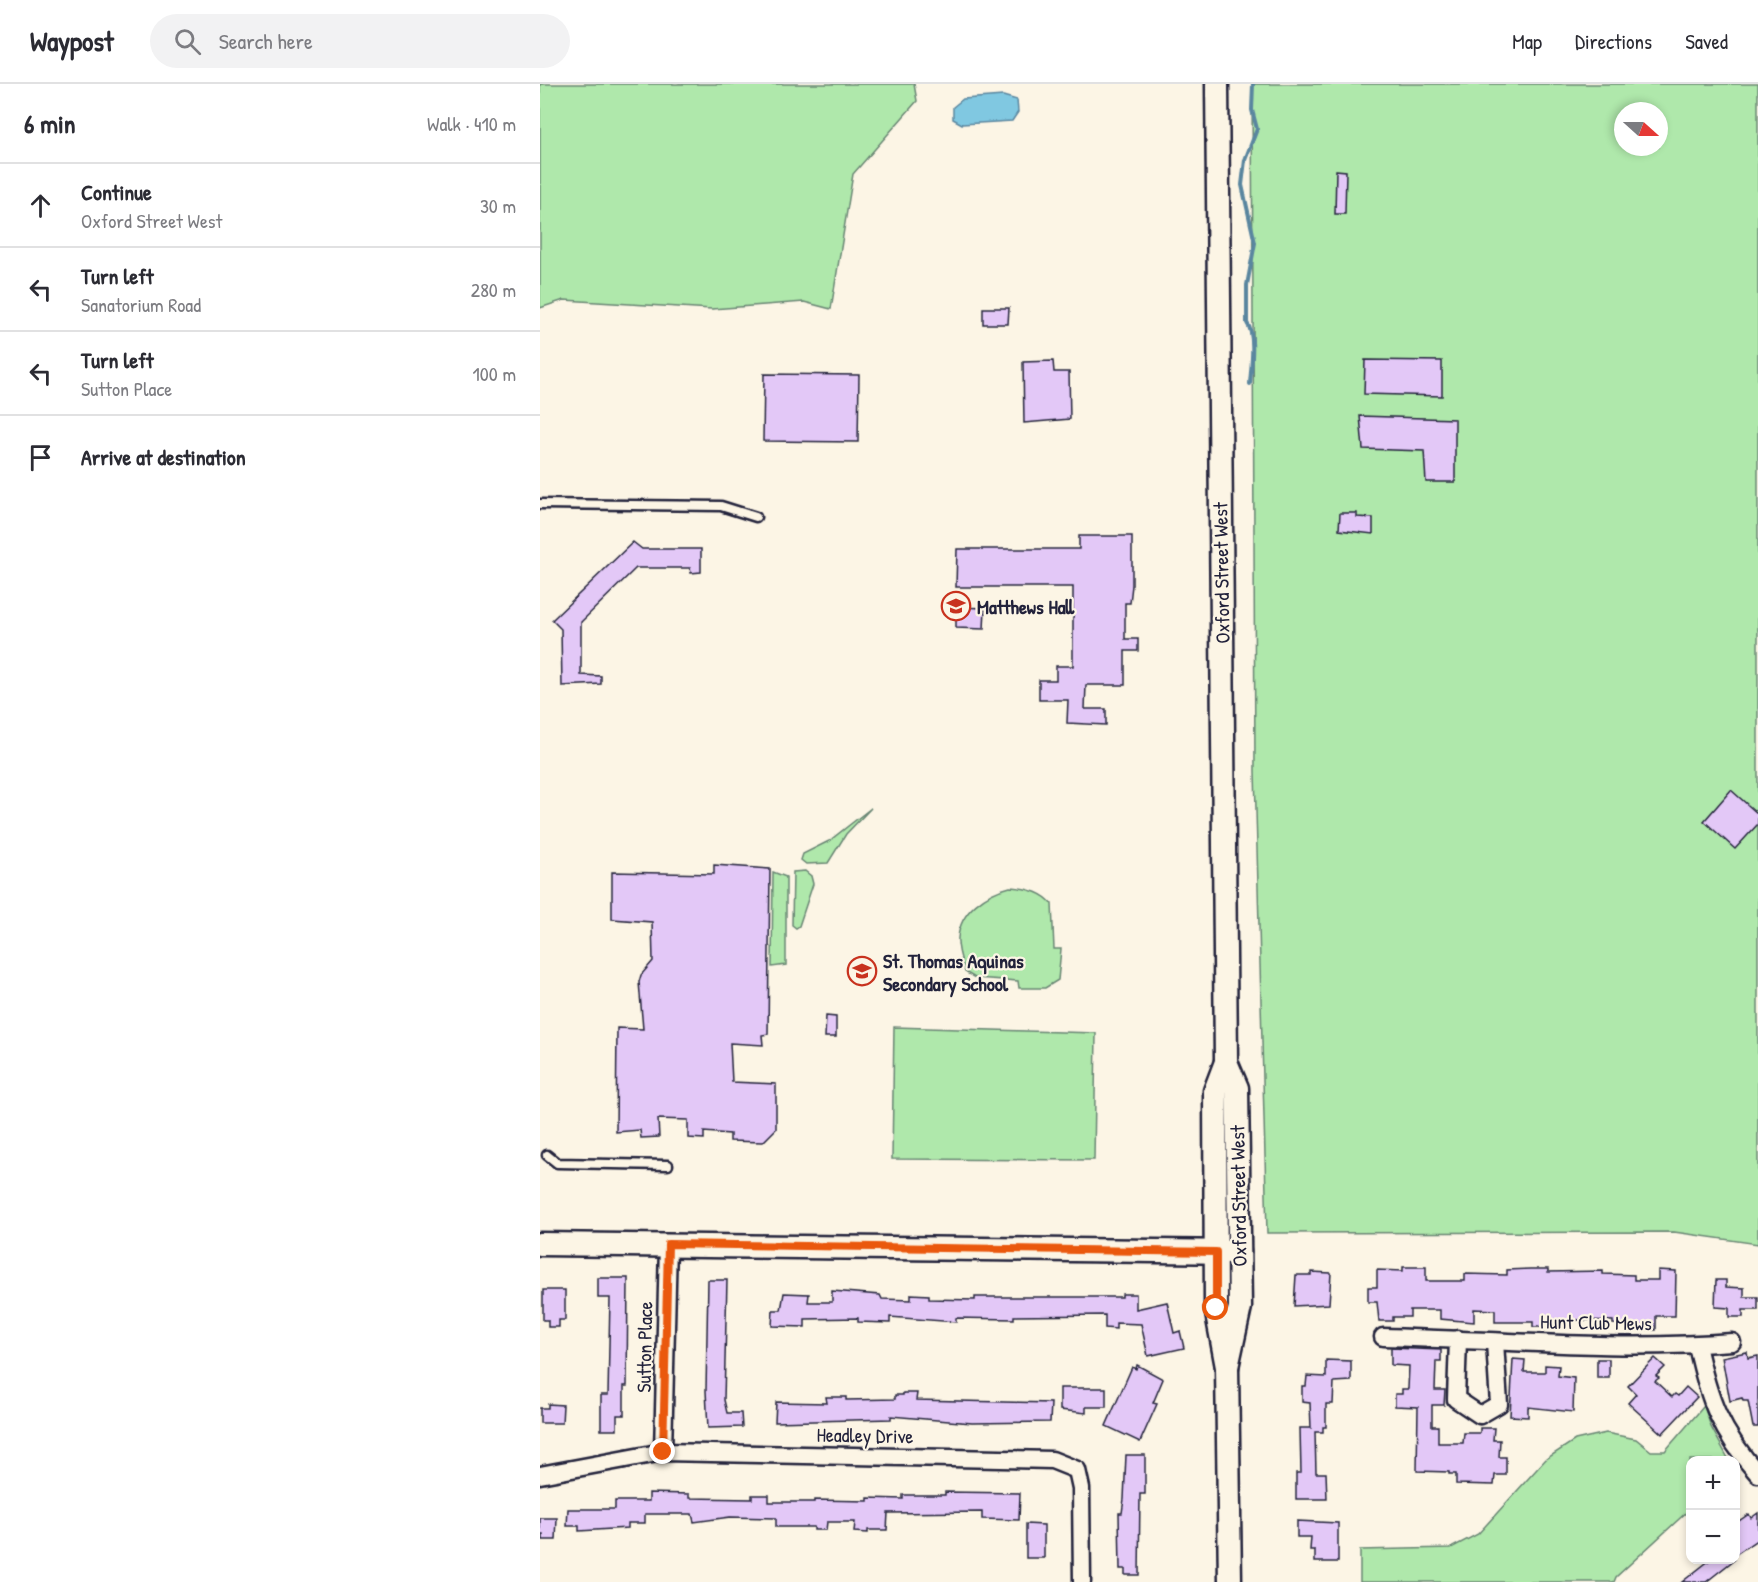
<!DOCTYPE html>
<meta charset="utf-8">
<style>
:root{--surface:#fff;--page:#f2f2f3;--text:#2b2b33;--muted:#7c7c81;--line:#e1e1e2}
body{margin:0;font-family:"Patrick Hand",sans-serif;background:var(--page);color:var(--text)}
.controls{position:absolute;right:18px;bottom:18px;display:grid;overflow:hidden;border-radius:12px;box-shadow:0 3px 9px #0003}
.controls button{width:54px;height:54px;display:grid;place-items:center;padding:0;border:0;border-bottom:2px solid var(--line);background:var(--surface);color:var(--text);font:30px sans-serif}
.compass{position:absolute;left:1074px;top:18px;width:54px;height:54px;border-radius:50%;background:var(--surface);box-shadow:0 3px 9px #0003;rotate:111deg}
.stop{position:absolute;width:18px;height:18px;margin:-14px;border:4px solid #ea580c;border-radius:50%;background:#fff}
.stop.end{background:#ea580c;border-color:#fff;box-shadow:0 2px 6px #0008}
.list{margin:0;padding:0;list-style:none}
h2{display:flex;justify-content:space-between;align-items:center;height:78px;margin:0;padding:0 24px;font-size:26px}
h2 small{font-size:20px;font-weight:400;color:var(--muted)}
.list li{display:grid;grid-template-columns:39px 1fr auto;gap:18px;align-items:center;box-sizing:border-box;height:84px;padding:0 24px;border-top:2px solid var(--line)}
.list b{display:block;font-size:22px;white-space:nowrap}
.list p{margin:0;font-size:20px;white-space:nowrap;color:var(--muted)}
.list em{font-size:20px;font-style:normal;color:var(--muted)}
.icon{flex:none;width:33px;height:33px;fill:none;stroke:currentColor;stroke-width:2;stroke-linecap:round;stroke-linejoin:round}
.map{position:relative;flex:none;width:1218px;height:1498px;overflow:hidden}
header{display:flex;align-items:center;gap:36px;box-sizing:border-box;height:84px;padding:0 30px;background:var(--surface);border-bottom:2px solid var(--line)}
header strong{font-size:28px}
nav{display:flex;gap:33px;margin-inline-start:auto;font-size:21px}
.search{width:420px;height:54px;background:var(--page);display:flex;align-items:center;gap:15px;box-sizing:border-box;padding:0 21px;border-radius:33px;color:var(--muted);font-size:22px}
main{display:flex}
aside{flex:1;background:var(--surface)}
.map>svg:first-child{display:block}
.green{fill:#afe8ab;stroke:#688573;stroke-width:1.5;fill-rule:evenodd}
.water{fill:#80c8e1;stroke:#5a869f;stroke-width:1.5}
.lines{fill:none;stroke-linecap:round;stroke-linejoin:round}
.stream{stroke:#5a869f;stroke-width:4}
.building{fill:#e3c8f7;stroke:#22223b;stroke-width:1.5}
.service-casing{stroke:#22223b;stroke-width:13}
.minor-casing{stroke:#22223b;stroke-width:21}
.secondary-casing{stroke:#22223b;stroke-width:27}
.service{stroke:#fcf5e5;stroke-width:8}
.minor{stroke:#fcf5e5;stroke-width:16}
.secondary{stroke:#fcf5e5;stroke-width:22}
.route{stroke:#ea580c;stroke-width:8}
.labels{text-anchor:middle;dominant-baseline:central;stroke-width:4.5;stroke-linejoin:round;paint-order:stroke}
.street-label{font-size:20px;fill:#22223b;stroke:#fcf5e5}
.poi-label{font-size:20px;font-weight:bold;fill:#22223b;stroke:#fcf5e5;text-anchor:start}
</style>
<header>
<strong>Waypost</strong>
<div class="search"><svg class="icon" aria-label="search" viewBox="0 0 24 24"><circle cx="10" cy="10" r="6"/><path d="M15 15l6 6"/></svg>Search here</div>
<nav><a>Map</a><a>Directions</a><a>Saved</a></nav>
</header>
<main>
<aside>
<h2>6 min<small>Walk · 410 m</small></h2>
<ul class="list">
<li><svg class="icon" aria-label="ahead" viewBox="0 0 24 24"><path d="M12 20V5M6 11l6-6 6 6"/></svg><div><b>Continue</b><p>Oxford Street West</p></div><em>30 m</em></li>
<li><svg class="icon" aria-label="left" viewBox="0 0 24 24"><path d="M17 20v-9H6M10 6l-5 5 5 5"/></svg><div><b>Turn left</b><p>Sanatorium Road</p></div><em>280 m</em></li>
<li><svg class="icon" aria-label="left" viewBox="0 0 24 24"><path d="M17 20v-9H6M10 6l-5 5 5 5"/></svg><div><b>Turn left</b><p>Sutton Place</p></div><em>100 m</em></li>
<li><svg class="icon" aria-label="arrive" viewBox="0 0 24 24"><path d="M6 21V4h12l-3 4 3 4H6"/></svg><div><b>Arrive at destination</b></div></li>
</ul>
</aside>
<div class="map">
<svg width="1218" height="1498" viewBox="0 0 1218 1498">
<rect width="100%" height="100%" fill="#fcf5e5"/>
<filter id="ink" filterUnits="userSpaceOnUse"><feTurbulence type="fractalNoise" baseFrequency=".0167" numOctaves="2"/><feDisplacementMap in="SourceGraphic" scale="12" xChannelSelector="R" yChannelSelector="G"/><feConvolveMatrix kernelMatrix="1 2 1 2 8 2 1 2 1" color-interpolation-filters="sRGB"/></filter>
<g filter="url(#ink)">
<g class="green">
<polygon points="0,0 374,0 377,17 313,90 291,225 264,218 172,225 24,216 0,224"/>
<path d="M712,0H1218V1160L1134,1148L727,1149L715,687ZM1083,27H1119V63H1083Z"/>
<polygon points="331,724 306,750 288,779 266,780 261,776 263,770 289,757"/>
<polygon points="265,787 271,792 273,800 259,842 256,844 252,841 253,788"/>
<polygon points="233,788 246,793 246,881 232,883"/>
<path d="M470,803C485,804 503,808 512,820L514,865H521L518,896L505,904H479L478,897L435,894L425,888C422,878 417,865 418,854C420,827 446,809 470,803Z"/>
<polygon points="354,943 556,949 554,1076 352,1075"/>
<polygon points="1164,1322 1171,1343 1189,1376 1150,1376 1150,1425 1076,1493 1074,1498 820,1498 820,1466 911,1464 938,1450 1006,1375 1035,1356 1066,1349 1096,1355 1111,1367 1125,1367"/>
</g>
<polygon class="water" points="463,12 477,16 478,28 472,37 422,40 413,35 413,23 423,15"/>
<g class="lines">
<path class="stream" d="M710,300C711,284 716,251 707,239V201L715,159L702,101L705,76L717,45L712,26L713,0"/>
</g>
<g class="building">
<polygon points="796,86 806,87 805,130 795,130"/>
<polygon points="443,224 469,224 468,240 443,240"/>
<polygon points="825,276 902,277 902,312 824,310"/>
<polygon points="513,277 514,288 529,288 530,335 484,339 483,278"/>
<polygon points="224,290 319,291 318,358 223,357"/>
<polygon points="820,332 915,335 915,398 886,398 884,367 823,365"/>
<polygon points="800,429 817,429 817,433 833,434 833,450 799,446"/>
<polygon points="539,452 592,452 592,501 590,519 585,519 585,555 598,555 598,567 585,567 585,601 546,601 545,625 566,625 566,641 527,639 528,616 499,616 499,596 516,596 516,582 533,582 533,503 416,503 417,465 539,465"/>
<polygon points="93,458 102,465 161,465 161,488 151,489 150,484 96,484 41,538 41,591 61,592 61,600 22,602 21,545 12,536"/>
<polygon points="416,523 445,524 444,545 416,544"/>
<polygon points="1191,706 1218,730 1218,740 1195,765 1164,737"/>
<polygon points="174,781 230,785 228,950 222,951 223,961 190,959 192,998 236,1000 236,1045 223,1058 190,1057 190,1050 164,1048 164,1055 148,1054 148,1036 118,1035 119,1053 101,1054 100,1046 76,1048 77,944 103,945 99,898 101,891 113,877 112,838 72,835 72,788 174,790"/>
<polygon points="286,932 296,933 296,953 285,953"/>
<polygon points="863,1183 886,1183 886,1197 925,1197 925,1190 967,1191 967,1186 990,1185 1008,1185 1008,1188 1063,1187 1063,1190 1094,1191 1094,1196 1118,1196 1118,1186 1136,1187 1135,1232 1116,1232 1116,1246 1100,1245 1101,1241 1073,1240 1073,1237 1038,1236 1007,1238 1007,1243 993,1243 993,1238 955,1238 955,1226 934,1225 934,1238 900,1235 900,1226 870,1226 870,1233 853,1233 853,1237 839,1237 837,1218 828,1218 828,1203 837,1203 837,1186 863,1187"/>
<polygon points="771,1188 791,1189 789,1220 754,1222 756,1191 771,1191"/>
<polygon points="58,1194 88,1194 87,1302 84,1302 84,1331 77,1331 77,1346 61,1346 61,1311 68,1311 70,1214 58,1214"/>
<polygon points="168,1196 187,1196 184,1316 187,1329 201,1329 202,1343 168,1344 166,1307"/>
<polygon points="1176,1196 1186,1196 1186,1203 1204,1204 1204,1213 1218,1213 1218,1226 1203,1226 1203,1233 1189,1233 1189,1224 1175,1223"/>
<polygon points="3,1206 25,1206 25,1236 19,1236 19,1243 8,1243 8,1236 3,1236"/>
<polygon points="292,1207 340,1211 342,1215 371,1216 371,1210 389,1211 389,1215 435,1216 435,1213 582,1213 582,1210 596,1210 596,1225 627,1218 634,1249 640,1247 644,1264 608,1272 601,1240 576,1239 576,1245 565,1244 565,1231 474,1232 474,1235 416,1234 416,1238 350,1233 350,1239 318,1238 318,1234 265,1235 265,1243 232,1242 233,1226 241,1226 244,1209 269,1210 268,1218 292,1218"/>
<polygon points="851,1264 901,1266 901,1277 896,1277 895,1306 905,1306 904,1321 892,1321 892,1342 898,1342 898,1359 923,1359 924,1349 940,1349 940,1344 954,1344 953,1356 960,1356 959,1373 966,1373 966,1391 955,1391 954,1401 916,1400 916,1390 909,1390 909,1388 877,1387 878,1323 855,1322 855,1310 862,1310 862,1305 868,1305 869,1282 851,1281"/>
<polygon points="1207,1268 1208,1274 1218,1272 1218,1343 1213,1343 1208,1317 1203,1317 1202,1314 1190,1317 1182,1273"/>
<polygon points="1115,1274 1125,1283 1116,1292 1119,1294 1115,1297 1132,1313 1135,1310 1138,1312 1146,1303 1157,1313 1122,1350 1088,1319 1096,1310 1088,1302"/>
<polygon points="973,1275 985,1276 984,1288 1005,1288 1005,1281 1019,1282 1018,1292 1034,1294 1033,1328 988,1323 988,1333 970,1332"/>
<rect x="1057" y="1275" width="12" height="19"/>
<polygon points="786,1276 811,1277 811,1297 794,1298 793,1320 786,1320 786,1343 783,1343 783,1348 775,1348 776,1389 786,1389 787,1415 756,1415 756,1389 761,1389 760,1344 771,1344 770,1319 762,1318 762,1302 766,1302 767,1292 786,1293"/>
<polygon points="597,1281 623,1295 613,1319 617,1320 600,1358 566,1342 592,1283 596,1285"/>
<polygon points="520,1304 566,1304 566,1323 546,1323 546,1329 520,1326"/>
<polygon points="363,1309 377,1309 376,1316 511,1319 510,1338 432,1339 351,1332 351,1335 235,1338 236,1318 287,1319 286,1313 306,1313 306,1316 355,1315 355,1311 363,1311"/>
<polygon points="8,1320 23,1321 22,1339 0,1339 0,1324 8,1324"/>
<polygon points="586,1371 605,1371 605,1410 600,1410 599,1491 585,1491 585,1485 580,1485 579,1429 582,1429 584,1415"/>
<polygon points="405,1408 480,1409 479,1436 442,1435 442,1428 348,1429 347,1446 328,1446 328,1449 314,1448 315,1438 287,1438 286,1446 274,1446 274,1443 236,1443 236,1434 190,1433 154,1438 152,1430 105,1430 105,1439 88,1439 88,1444 39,1447 39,1442 27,1442 28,1425 75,1425 75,1417 109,1417 109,1409 149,1410 149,1414 212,1415 212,1411 229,1411 229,1418 274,1418 274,1416 328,1417 328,1414 363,1415 363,1411 405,1411"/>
<polygon points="1218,1429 1218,1455 1196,1470 1196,1439 1209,1430 1211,1434"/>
<polygon points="0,1434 17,1434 16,1456 3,1456 3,1451 0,1451"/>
<polygon points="757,1437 798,1439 798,1478 775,1478 775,1466 770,1466 771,1453 757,1453"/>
<polygon points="486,1440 504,1441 504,1474 486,1474"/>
<polygon points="1170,1476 1194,1476 1166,1498 1142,1498"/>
</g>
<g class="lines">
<g class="service-casing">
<g id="service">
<polyline points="0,420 181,422 216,433"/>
<polyline points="7,1071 17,1079 128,1081"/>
</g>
</g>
<g class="minor-casing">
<g id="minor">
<path d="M843,1253C959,1256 1077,1267 1192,1258"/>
<polyline points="918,1255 916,1315 940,1331 959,1320 955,1258"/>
<path d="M1157,1261C1169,1317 1180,1347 1218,1390"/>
<polyline points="123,1368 128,1160"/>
<polyline points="0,1391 123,1368 512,1376 537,1386 541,1404 542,1498"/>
</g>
</g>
<g class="secondary-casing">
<g id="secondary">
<polyline points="677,0 686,978 697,1004 700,1223 687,1283"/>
<polyline points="686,978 675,1007 676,1224 687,1283 690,1498"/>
<polyline points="0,1160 699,1168"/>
</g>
</g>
<use href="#service" class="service"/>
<use href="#minor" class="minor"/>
<use href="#secondary" class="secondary"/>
</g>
</g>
<g class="lines" filter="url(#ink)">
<polyline class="route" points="123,1368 128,1160 676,1168 676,1224"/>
</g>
<defs>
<g id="school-ring" transform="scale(1.5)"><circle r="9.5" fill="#fcf5e5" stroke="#c8321e" stroke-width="1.5"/><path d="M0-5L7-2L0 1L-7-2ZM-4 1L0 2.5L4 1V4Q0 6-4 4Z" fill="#c8321e"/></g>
</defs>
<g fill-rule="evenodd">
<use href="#school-ring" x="416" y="522"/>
<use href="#school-ring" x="322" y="887"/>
</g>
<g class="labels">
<g class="street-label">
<text transform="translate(681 489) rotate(-91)">Oxford Street West</text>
<text transform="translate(698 1112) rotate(-91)">Oxford Street West</text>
<text transform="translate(1056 1238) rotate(1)">Hunt Club Mews</text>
<text transform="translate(104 1263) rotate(-89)">Sutton Place</text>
<text transform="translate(325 1351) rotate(1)">Headley Drive</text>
</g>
<g class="poi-label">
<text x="437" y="522">Matthews Hall</text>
<text x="343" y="876">St. Thomas Aquinas<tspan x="343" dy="23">Secondary School</tspan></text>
</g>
</g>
</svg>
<div class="controls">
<button>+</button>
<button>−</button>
</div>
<svg class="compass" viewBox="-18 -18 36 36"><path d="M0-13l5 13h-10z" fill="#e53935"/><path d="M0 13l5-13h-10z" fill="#7c7c81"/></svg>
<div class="stop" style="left:676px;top:1224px"></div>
<div class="stop end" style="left:123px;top:1368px"></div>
</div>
</main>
